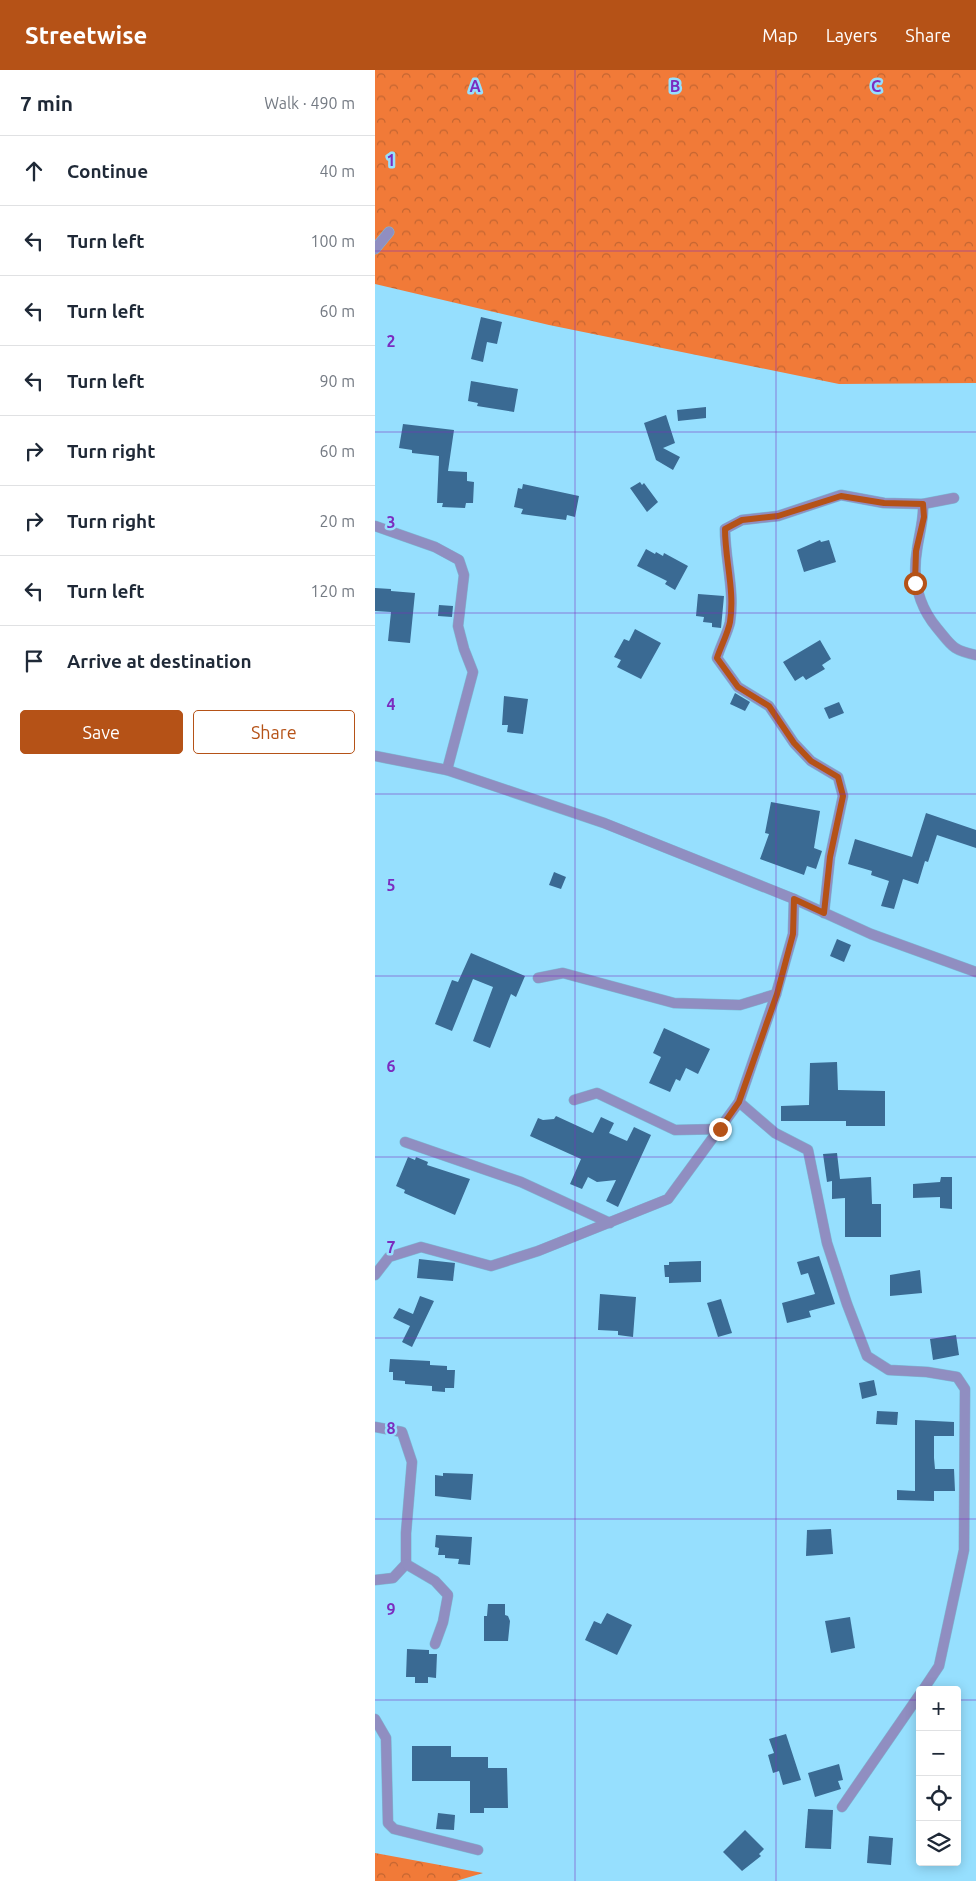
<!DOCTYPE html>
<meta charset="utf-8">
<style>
:root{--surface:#fff;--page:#f2f2f3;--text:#1f2937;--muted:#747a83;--line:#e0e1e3;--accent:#b55217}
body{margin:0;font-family:Ubuntu,sans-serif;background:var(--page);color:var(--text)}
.controls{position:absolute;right:15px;bottom:15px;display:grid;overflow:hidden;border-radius:5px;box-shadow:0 2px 12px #0003}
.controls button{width:45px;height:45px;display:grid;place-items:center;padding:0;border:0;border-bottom:1px solid var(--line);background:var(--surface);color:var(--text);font:25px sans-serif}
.stop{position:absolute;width:15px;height:15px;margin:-11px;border:4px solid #b55217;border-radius:50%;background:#fff}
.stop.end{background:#b55217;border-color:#fff;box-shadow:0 1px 5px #0008}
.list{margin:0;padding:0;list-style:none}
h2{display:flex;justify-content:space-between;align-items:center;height:65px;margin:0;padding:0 20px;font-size:21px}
h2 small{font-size:16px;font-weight:400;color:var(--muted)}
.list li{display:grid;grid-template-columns:32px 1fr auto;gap:15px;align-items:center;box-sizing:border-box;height:70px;padding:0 20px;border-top:1px solid var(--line)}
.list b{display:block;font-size:19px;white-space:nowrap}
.list em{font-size:16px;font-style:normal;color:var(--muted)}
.actions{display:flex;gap:10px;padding:15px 20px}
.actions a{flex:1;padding:11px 0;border:1px solid var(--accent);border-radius:5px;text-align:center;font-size:18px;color:var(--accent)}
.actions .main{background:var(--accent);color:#fff}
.icon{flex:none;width:28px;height:28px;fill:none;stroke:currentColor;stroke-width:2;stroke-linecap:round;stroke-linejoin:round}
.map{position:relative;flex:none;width:601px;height:1811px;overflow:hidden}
header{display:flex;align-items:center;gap:30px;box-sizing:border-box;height:70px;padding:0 25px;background:var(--accent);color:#fff}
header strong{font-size:24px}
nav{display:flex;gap:28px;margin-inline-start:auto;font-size:18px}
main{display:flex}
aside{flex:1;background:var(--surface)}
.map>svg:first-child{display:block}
.forest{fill:url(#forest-crowns)}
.building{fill:#3a6a93}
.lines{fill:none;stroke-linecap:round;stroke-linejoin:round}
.minor-casing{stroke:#7cbcd7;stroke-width:11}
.tertiary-casing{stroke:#7cbcd7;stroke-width:11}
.minor{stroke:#908ec1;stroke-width:10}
.tertiary{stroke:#908ec1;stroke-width:10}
.route{stroke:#b55217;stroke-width:6}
.grid{fill:none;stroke:#7b2cbf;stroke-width:1;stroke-opacity:0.55}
.grid-label{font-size:16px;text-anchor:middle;font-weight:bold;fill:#7b2cbf;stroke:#96dffe;stroke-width:5;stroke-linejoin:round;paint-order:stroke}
</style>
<header>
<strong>Streetwise</strong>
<nav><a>Map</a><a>Layers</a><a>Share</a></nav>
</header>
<main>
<aside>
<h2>7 min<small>Walk · 490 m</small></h2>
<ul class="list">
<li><svg class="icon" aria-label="ahead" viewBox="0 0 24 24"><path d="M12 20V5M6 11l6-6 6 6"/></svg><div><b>Continue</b></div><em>40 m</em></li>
<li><svg class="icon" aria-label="left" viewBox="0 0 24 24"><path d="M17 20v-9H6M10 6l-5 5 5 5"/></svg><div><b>Turn left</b></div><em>100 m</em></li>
<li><svg class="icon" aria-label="left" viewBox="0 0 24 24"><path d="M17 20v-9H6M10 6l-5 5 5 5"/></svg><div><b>Turn left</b></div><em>60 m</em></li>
<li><svg class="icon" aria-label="left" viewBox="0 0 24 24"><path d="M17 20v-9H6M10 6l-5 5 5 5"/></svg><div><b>Turn left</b></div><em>90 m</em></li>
<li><svg class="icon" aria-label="right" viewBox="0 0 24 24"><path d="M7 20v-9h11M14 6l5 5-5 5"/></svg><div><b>Turn right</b></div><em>60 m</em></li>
<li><svg class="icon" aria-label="right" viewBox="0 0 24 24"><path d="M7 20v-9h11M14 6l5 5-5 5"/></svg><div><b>Turn right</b></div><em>20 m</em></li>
<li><svg class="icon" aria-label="left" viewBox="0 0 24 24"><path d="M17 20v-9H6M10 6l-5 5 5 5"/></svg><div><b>Turn left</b></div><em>120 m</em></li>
<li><svg class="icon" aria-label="arrive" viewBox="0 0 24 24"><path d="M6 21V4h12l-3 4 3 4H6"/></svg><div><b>Arrive at destination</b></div></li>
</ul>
<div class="actions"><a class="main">Save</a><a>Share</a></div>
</aside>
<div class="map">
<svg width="601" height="1811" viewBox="0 0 601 1811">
<defs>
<pattern id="forest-crowns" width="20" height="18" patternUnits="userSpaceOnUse" patternTransform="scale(1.25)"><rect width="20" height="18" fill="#f17a38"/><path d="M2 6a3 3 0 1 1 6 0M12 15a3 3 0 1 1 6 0" fill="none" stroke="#c36531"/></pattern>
</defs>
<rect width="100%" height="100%" fill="#96dffe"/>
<g class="forest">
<polygon points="0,0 601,0 601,313 464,314 174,255 0,214"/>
<polygon points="0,1783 108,1803 81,1811 0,1811"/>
</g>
<g class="building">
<polygon points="106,247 127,252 122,274 112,272 108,292 96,289"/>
<polygon points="96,311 143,319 139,342 102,336 103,333 93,331"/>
<polygon points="331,337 331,348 303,351 302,340"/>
<polygon points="291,345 300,373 288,378 305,387 298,400 281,390 269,353"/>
<polygon points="28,354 79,360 73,401 92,402 92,411 99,412 98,433 91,433 90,438 67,437 68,433 62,433 64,386 37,383 37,380 24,378"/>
<polygon points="265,412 267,415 269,413 283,432 272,442 255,418"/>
<polygon points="148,414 204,426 200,447 192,445 191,450 146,444 148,439 139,437 143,418 147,419"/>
<polygon points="445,470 446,472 454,470 461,492 429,502 422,480"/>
<polygon points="271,479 280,484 281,482 288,486 289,483 313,496 300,520 290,514 292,511 262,496"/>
<polygon points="0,518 16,519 16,521 40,523 35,573 13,571 16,542 0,541"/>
<polygon points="323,524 349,526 346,558 337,557 337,553 328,552 329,547 321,546"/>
<polygon points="64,535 78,536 77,547 63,546"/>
<polygon points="260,559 286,573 266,609 242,597 246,590 239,587 249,569 254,571"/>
<polygon points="445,570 456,589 447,595 450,599 431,610 428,606 420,611 408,592"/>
<polygon points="360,623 375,632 370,641 355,634"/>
<polygon points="129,626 153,629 148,664 132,662 133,655 127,655"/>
<polygon points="464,632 469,643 454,649 449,638"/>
<polygon points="396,732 445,741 439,778 447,781 441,799 432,796 429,805 385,789 394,764 390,763"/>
<polygon points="551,743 601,760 601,778 562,765 553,792 550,791 543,814 528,809 519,839 506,836 514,811 496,805 497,801 473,794 480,769 537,787"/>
<polygon points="179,802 191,807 186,819 174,815"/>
<polygon points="462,869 476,875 469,892 455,886"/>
<polygon points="96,883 150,906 141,927 136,924 115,978 98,971 118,917 98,909 77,961 60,954 77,910 83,912"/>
<polygon points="289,958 335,979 323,1004 311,998 305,1011 301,1009 295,1022 274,1013 286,987 278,983"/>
<polygon points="462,992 463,1020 510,1021 510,1056 471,1056 471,1051 406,1051 406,1036 434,1035 435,993"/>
<polygon points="181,1046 218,1063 226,1047 239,1053 234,1063 252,1071 259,1057 276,1065 243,1137 231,1131 241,1110 222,1112 213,1107 207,1119 195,1114 206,1089 155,1066 163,1048 168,1050 179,1049"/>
<polygon points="462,1083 465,1109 496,1107 497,1134 506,1134 506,1167 470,1167 470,1128 457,1129 457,1111 452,1112 448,1084"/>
<polygon points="33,1087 40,1090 41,1087 53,1092 52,1095 95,1109 80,1145 29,1123 30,1120 21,1116"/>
<polygon points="566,1107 577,1107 577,1139 565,1138 565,1127 538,1128 538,1114 565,1112"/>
<polygon points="444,1186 460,1234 434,1241 436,1247 412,1253 407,1233 440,1224 433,1203 426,1205 422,1192"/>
<polygon points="44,1189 80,1193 78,1211 42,1208"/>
<polygon points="326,1191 326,1212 294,1213 294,1207 290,1207 289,1195 294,1195 294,1192"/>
<polygon points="545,1200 547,1223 515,1226 515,1205"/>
<polygon points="225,1224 261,1227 258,1267 243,1265 243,1261 223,1260"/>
<polygon points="45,1226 59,1231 37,1277 27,1272 35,1256 18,1248 24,1238 38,1244"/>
<polygon points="346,1229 357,1263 343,1267 332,1233"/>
<polygon points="581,1265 584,1285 558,1290 555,1269"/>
<polygon points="15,1289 55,1291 55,1295 72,1296 72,1300 80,1300 79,1318 70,1318 70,1322 57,1321 57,1316 30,1314 30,1311 18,1310 18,1302 14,1302"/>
<polygon points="499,1310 502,1325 487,1329 484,1313"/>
<polygon points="502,1341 523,1342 522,1355 501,1354"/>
<polygon points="540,1350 579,1352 579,1366 559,1366 559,1388 560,1399 579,1399 580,1421 559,1421 559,1431 522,1430 522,1420 540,1421"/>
<polygon points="68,1403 98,1404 96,1430 60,1426 60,1405 68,1406"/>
<polygon points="456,1459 458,1484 431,1486 432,1460"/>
<polygon points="61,1465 97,1467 95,1495 83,1494 84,1489 70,1488 70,1485 63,1485 64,1478 60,1477"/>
<polygon points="113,1534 130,1534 130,1545 133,1546 135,1551 133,1571 109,1571 109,1546 112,1546"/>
<polygon points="232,1543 257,1555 242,1585 210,1570 219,1551 226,1554"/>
<polygon points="475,1547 480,1578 456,1583 450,1551"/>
<polygon points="32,1579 54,1580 54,1584 62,1584 61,1608 53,1607 53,1613 40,1613 40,1607 31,1607"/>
<polygon points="411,1664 426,1710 408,1715 404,1701 398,1703 393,1685 399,1683 394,1669"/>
<polygon points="37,1676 76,1676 76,1687 113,1687 113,1698 132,1698 133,1738 109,1738 109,1743 95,1743 95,1711 37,1711"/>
<polygon points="464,1694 468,1710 463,1711 466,1719 440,1727 433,1703"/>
<polygon points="433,1739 458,1740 456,1779 430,1778"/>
<polygon points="63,1743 80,1745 79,1760 61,1759"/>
<polygon points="370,1760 389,1779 384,1784 386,1786 367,1801 348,1782"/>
<polygon points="494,1766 518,1768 516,1795 492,1793"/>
</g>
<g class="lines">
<g class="minor-casing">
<g id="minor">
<polyline points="0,179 14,162"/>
<path d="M548,434C549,450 544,464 542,480C537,509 543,535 562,558C577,576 577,580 601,585"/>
<polyline points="0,456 60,477 84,490 89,505 83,556 89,579 98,602 72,700"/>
<path d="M449,843L455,787L468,726L463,707L436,691L419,673L394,636L363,617L342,588C345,577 353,562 355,552C360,521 350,490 350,459L367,450L403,446L466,425L509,433L548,434L579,428"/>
<polyline points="163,908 188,903 299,933 365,935 401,924"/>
<polyline points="199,1030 222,1023 300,1060 345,1059"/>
<polyline points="364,1032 400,1063 433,1080 452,1173 472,1234 492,1286 514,1300 552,1302 582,1307 590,1319 589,1480 564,1596 548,1620"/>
<polyline points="30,1072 146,1112 235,1153"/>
<polyline points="0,1205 14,1187 46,1177 116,1196 163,1181 293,1129 364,1032 401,924 418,864 419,829"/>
<polyline points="0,1357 27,1362 37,1392 31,1463 31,1494 18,1508 0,1510"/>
<polyline points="31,1494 60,1511 73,1525 68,1552 60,1574"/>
<polyline points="0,1649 11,1668 13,1753 19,1759 103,1780"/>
<polyline points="467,1737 545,1624"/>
</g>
</g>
<g class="tertiary-casing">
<polyline id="tertiary" points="0,686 72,700 229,753 419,829 496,864 601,902"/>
</g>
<use href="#minor" class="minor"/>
<use href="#tertiary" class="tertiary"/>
</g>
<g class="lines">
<path class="route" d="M345,1059L364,1032L402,924L418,864L419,829L449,843L455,787L468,726L463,707L436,691L419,673L394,636L363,617L342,588C346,576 353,563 355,552C360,521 350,490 350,459L367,450L403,446L466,426L509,433L548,434L549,447L541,481L540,513"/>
</g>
<path class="grid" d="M200,0V1811M401,0V1811M0,181H601M0,362H601M0,543H601M0,724H601M0,906H601M0,1087H601M0,1268H601M0,1449H601M0,1630H545M582,1630H601"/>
<g class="grid-label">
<text x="100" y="22">A</text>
<text x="300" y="22">B</text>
<text x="501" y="22">C</text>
<text x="16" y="96">1</text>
<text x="16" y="277">2</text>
<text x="16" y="458">3</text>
<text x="16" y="640">4</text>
<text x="16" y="821">5</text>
<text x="16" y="1002">6</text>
<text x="16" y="1183">7</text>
<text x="16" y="1364">8</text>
<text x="16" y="1545">9</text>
</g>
</svg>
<div class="controls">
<button>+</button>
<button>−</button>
<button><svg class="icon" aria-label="locate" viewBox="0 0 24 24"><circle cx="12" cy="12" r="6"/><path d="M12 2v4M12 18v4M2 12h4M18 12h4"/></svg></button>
<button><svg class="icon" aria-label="layers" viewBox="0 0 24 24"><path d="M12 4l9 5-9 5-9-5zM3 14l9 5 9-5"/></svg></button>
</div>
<div class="stop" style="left:540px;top:513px"></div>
<div class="stop end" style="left:345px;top:1059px"></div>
</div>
</main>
